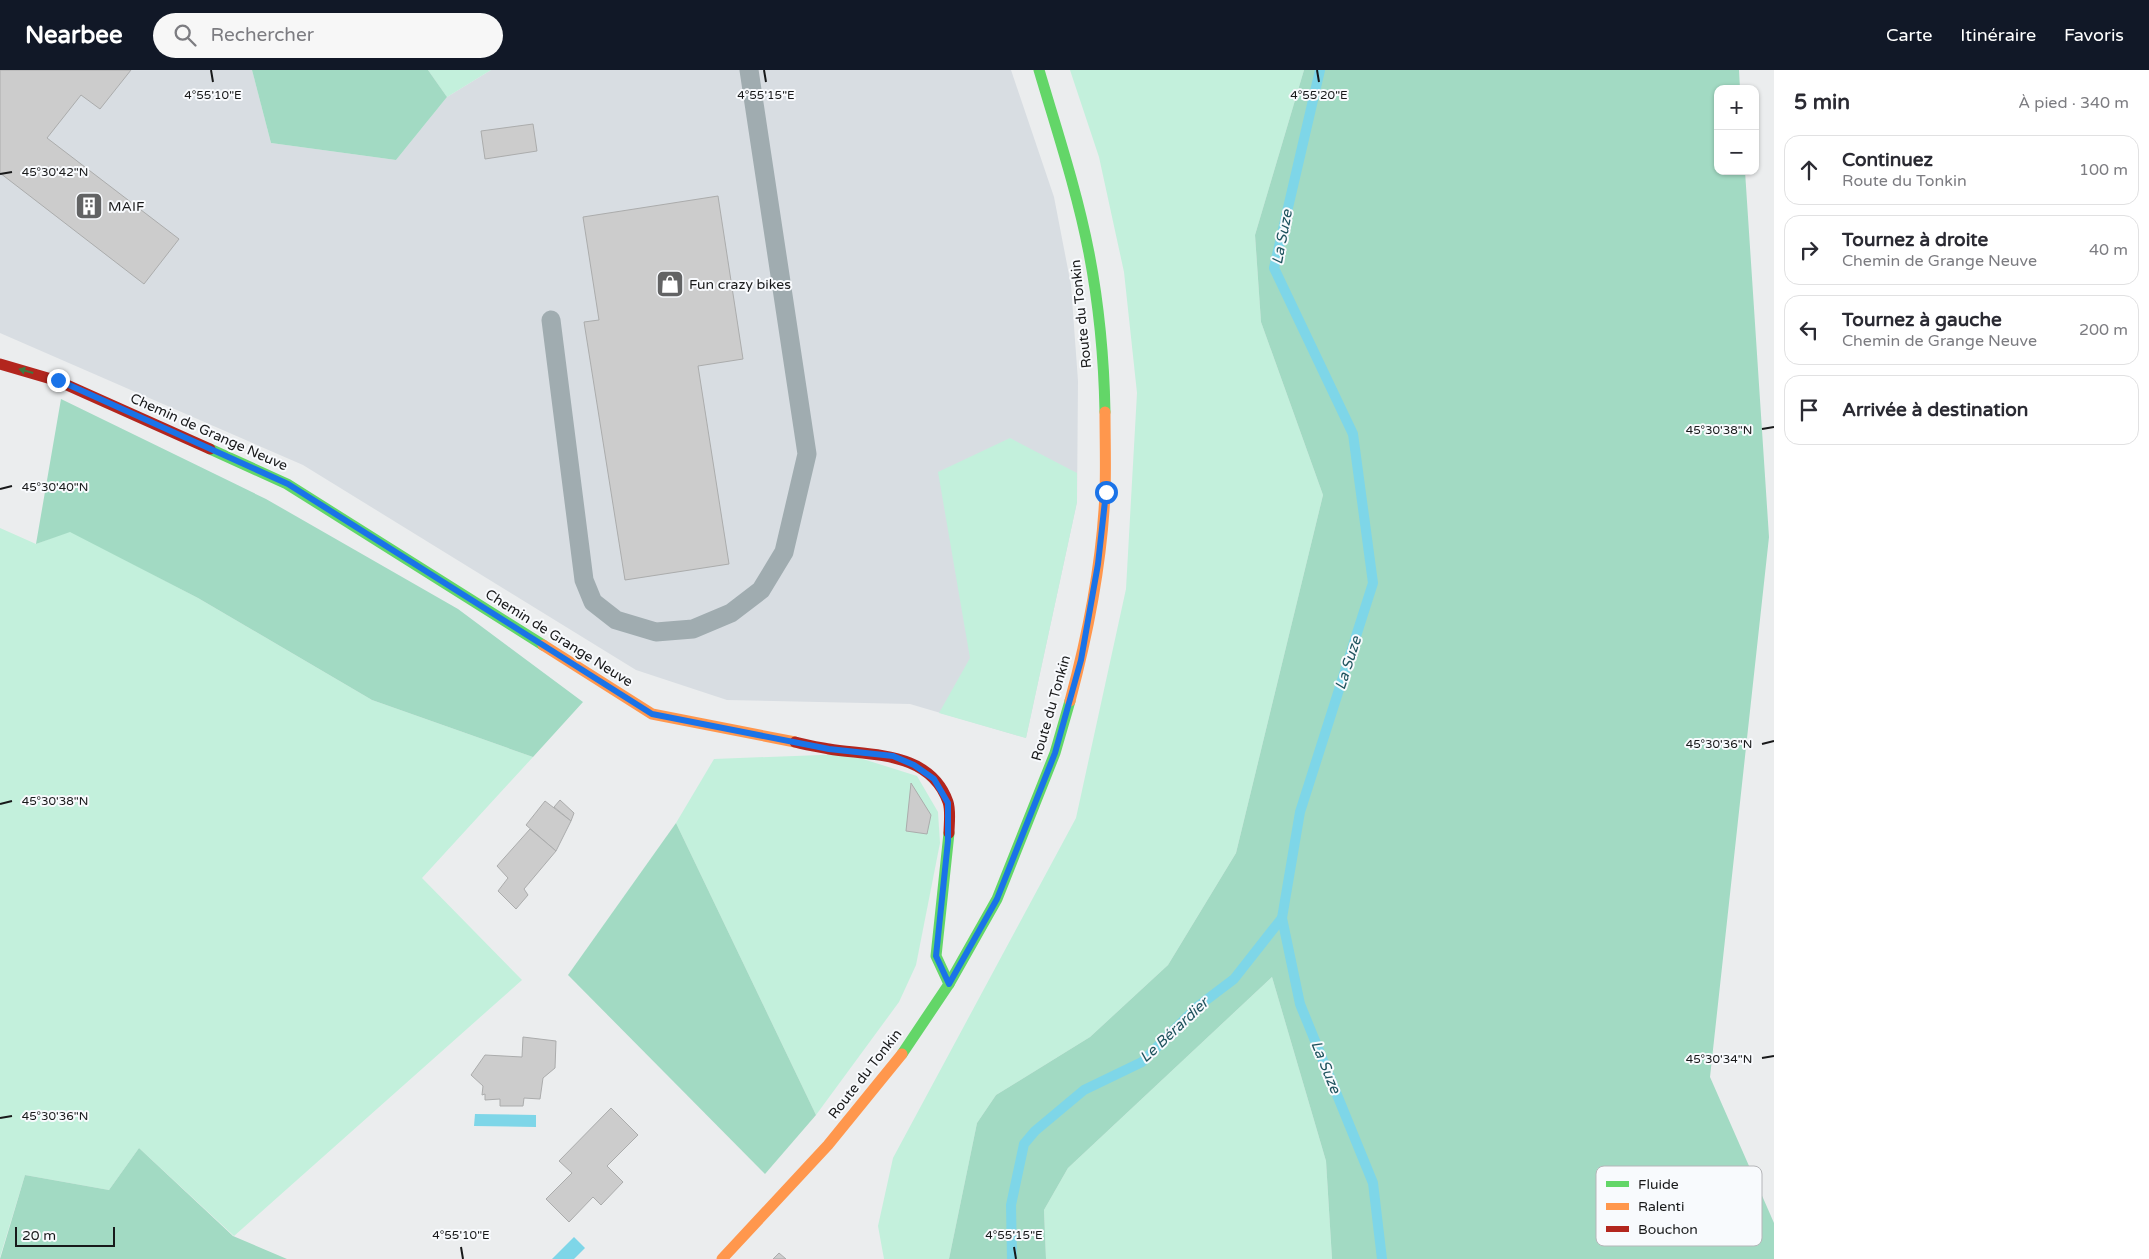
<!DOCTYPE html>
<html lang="fr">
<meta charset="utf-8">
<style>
:root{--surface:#fff;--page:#f7f7f7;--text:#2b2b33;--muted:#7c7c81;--line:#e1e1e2;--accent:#111827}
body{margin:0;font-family:"Varela Round",sans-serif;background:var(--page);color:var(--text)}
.controls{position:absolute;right:15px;top:15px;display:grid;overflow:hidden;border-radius:10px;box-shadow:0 1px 4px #0004}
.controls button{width:45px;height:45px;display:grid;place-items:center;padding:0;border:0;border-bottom:1px solid var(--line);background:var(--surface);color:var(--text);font:25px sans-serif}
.scale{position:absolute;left:15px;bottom:12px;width:100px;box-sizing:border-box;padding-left:5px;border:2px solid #18191a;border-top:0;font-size:14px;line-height:18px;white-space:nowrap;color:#18191a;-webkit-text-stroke:4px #f8fafd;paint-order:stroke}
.stop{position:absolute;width:15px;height:15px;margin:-11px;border:4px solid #1a73e8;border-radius:50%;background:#fff}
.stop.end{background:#1a73e8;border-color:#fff;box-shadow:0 1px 5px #0008}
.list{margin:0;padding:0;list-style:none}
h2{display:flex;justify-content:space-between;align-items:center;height:65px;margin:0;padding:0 20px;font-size:21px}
h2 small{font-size:16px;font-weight:400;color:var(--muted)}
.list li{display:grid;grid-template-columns:32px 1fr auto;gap:15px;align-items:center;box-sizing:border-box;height:70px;margin:0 10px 10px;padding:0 10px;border:1px solid var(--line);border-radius:15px}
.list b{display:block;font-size:19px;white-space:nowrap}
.list p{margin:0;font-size:16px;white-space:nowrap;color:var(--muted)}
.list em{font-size:16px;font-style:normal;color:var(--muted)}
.icon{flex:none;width:28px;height:28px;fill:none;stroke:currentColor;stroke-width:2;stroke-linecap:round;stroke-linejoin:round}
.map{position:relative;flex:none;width:1774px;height:1189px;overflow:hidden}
header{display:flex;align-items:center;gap:30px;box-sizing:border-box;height:70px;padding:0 25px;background:var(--accent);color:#fff}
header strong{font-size:24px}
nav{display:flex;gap:28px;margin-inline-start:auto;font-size:18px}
.search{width:350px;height:45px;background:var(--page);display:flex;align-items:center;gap:12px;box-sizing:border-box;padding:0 18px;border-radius:28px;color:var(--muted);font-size:19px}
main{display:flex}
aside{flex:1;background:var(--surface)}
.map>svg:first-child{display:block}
.built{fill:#d8dde2}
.green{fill:#c3f0dc}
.forest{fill:#a2dac3}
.water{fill:#7ed6e8}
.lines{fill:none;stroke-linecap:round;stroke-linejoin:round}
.stream{stroke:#7ed6e8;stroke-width:10}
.building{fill:#ccc;stroke:#abacac}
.lane{stroke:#a0acb0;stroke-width:19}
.fast{stroke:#63d668;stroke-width:11}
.slow{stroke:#ff974d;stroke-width:11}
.jam{stroke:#b3261e;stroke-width:11}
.oneway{fill:#3e7841}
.route{stroke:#1a73e8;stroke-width:6}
.ticks{fill:none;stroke:#18191a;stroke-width:2}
.labels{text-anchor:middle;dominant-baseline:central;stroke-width:4;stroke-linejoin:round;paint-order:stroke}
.poi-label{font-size:14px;fill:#18191a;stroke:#f8fafd;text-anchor:start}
.street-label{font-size:14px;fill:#18191a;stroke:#f8fafd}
.water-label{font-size:15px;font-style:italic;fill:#1f535e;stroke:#f8fafd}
.key{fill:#f8fafd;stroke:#b5b6b9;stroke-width:1}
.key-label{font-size:14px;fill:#18191a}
.ticks-label{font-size:12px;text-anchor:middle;fill:#18191a;stroke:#f8fafd;stroke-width:4;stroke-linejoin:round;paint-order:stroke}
</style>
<header>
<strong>Nearbee</strong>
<div class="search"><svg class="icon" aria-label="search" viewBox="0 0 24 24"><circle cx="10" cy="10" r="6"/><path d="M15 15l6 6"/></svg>Rechercher</div>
<nav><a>Carte</a><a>Itinéraire</a><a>Favoris</a></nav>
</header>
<main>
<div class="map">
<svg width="1774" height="1189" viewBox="0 0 1774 1189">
<rect width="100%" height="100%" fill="#ebedee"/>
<polygon class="built" points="0,0 252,0 271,73 396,90 447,27 491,0 1011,0 1054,127 1071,215 1078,311 1077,432 1026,668 910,634 727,630 636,600 303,395 0,263"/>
<g class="green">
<polygon points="428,0 491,0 447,27"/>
<polygon points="1070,0 1304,0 1255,165 1261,252 1323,425 1236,783 1168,895 1090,967 996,1025 977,1053 949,1189 884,1189 878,1156 893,1088 1076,748 1126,519 1137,323 1124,202 1099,87"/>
<polygon points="1010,368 1077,403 1077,432 1026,668 939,643 970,588 938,402"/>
<polygon points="0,458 36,474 70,461 198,528 372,630 533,687 422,808 522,910 234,1166 139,1078 109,1120 25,1105 0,1187"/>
<polygon points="847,684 917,706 938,742 940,773 916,895 899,932 816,1045 676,753 714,689"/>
<polygon points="1272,907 1326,1091 1332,1189 1046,1189 1044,1140 1068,1098"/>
</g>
<g class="forest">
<polygon points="252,0 428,0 447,27 396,90 271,73"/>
<polygon points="1304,0 1739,0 1740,19 1718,19 1718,101 1745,101 1769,467 1710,1007 1774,1153 1774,1189 1332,1189 1326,1091 1272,907 1068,1098 1044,1140 1046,1189 949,1189 977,1053 996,1025 1090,967 1168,895 1236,783 1323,425 1261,252 1255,165"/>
<polygon points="61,329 266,429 458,539 583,632 533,687 372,630 198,528 70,462 36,474"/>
<polygon points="676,753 816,1045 765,1104 568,905"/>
<polygon points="139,1078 233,1166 287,1189 0,1189 25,1105 109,1120"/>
</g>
<g class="water">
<polygon points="475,1044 536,1045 536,1057 474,1056"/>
<polygon points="574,1167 585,1178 574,1189 552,1189"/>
</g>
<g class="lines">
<g class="stream">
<polyline points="1320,0 1274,198 1353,364 1373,513 1300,742 1282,848 1300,934 1373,1113 1382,1189"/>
<polyline points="1012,1189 1011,1135 1024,1074 1035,1061 1084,1020 1142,992 1197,937 1234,909 1282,848"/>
</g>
</g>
<g class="building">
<polygon points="0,0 131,0 100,39 81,25 47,68 179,169 144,214 0,103"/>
<polygon points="533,54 537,81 485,89 481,61"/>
<polygon points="718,126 743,289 698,296 729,494 625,510 584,252 599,250 583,147"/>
<polygon points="911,713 931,745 927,764 906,761"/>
<polygon points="560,730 574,743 571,751 554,737"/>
<polygon points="545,731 571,751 556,781 526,755"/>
<polygon points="530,759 556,781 524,819 528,825 516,839 498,821 508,808 497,796"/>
<polygon points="523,967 556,971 555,998 543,1008 540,1029 524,1028 523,1036 500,1036 500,1029 485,1030 485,1024 482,1025 483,1016 471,1005 485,985 522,987"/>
<polygon points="611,1038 638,1065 607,1096 623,1112 601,1135 593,1127 569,1152 546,1129 572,1103 559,1091"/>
<polygon points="779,1183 786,1189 773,1189"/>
</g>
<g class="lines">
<polyline class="lane" points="551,250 584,510 593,532 616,550 656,562 693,559 731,543 761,520 784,482 807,384 749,0"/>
<g class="fast">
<path d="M1039,0C1057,61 1077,121 1089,183C1099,235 1104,290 1105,342"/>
<polyline points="210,379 287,414 543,575"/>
<polyline points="949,763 936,886 949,914"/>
<polyline points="902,984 949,914 997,829 1055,683 1070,631"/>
</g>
<g class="slow">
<polyline points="543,575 652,644 795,672"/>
<path d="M1070,631C1088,564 1102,492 1105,423C1106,396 1105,369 1105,342"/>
<polyline points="722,1189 828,1075 902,984"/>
</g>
<g class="jam">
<polyline points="0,294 58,311 210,379"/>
<path d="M795,672C806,675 818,677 829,679C872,686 930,681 948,732C951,741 949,754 949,763"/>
</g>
</g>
<defs><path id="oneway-solid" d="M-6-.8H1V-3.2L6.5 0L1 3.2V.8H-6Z" transform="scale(1.25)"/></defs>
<use class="oneway" href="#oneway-solid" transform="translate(26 301) rotate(-164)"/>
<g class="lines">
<polyline class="route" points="58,310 288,414 652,644 829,679 893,686 914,695 934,709 948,733 948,771 936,886 949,914 997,829 1055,683 1081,590 1098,494 1106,422"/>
</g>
<path class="ticks" d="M211,0L213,12M764,0L766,12M1317,0L1319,12M0,104L12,102M1762,359L1774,357M0,419L12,416M1762,674L1774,671M0,734L12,731M1762,988L1774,986M0,1048L12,1046M461,1177L463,1189M1014,1177L1016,1189"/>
<defs>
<g id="building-square" transform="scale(1.4375)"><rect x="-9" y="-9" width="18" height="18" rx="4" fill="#626364" stroke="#f8fafd"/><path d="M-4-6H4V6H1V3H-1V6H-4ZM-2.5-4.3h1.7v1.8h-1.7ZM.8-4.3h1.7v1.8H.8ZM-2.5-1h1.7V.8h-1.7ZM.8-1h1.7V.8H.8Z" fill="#fff"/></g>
<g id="shop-square" transform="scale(1.4375)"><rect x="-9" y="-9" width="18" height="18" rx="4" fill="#626364" stroke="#f8fafd"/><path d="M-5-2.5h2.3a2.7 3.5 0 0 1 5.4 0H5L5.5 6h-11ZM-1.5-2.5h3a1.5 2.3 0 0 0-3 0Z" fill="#fff"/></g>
</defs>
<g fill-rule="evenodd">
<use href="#building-square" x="89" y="136"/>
<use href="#shop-square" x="670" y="214"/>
</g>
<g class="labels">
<g class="poi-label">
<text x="108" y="136">MAIF</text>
<text x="689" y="214">Fun crazy bikes</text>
</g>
<g class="street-label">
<text transform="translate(1081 244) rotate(-96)">Route du Tonkin</text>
<text transform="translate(209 362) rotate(24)">Chemin de Grange Neuve</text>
<text transform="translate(559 568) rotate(32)">Chemin de Grange Neuve</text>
<text transform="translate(1051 638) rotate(-74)">Route du Tonkin</text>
<text transform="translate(865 1004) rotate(-52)">Route du Tonkin</text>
</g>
<g class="water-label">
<text transform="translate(1282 167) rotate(-79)">La Suze</text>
<text transform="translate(1348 593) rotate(-72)">La Suze</text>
<text transform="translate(1174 960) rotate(-43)">Le Bérardier</text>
<text transform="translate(1326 997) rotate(68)">La Suze</text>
</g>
</g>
<rect x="1596" y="1096" width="166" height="80" rx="8" class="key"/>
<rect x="1606" y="1111" width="23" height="6" fill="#63d668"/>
<rect x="1606" y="1133" width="23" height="7" fill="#ff974d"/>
<rect x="1606" y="1156" width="23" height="6" fill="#b3261e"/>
<g class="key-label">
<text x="1638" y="1119">Fluide</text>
<text x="1638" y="1141">Ralenti</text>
<text x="1638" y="1164">Bouchon</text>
</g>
<g class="ticks-label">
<text x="213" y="29">4°55'10"E</text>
<text x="766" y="29">4°55'15"E</text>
<text x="1319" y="29">4°55'20"E</text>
<text x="55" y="106">45°30'42"N</text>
<text x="1719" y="364">45°30'38"N</text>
<text x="55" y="421">45°30'40"N</text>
<text x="1719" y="678">45°30'36"N</text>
<text x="55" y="735">45°30'38"N</text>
<text x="1719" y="993">45°30'34"N</text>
<text x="55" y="1050">45°30'36"N</text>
<text x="461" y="1169">4°55'10"E</text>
<text x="1014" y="1169">4°55'15"E</text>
</g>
</svg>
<div class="controls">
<button>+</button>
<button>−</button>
</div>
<div class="scale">20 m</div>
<div class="stop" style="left:1106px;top:422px"></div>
<div class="stop end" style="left:58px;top:310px"></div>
</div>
<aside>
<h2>5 min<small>À pied · 340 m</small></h2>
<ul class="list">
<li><svg class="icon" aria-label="ahead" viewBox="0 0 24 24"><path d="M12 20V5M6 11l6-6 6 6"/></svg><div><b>Continuez</b><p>Route du Tonkin</p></div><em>100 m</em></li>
<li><svg class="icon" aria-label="right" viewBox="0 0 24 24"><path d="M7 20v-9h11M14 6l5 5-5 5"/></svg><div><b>Tournez à droite</b><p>Chemin de Grange Neuve</p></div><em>40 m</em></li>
<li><svg class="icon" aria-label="left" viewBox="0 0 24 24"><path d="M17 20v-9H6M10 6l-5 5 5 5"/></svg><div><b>Tournez à gauche</b><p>Chemin de Grange Neuve</p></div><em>200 m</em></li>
<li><svg class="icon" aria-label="arrive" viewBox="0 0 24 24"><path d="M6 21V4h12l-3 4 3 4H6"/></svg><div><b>Arrivée à destination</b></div></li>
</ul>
</aside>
</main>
